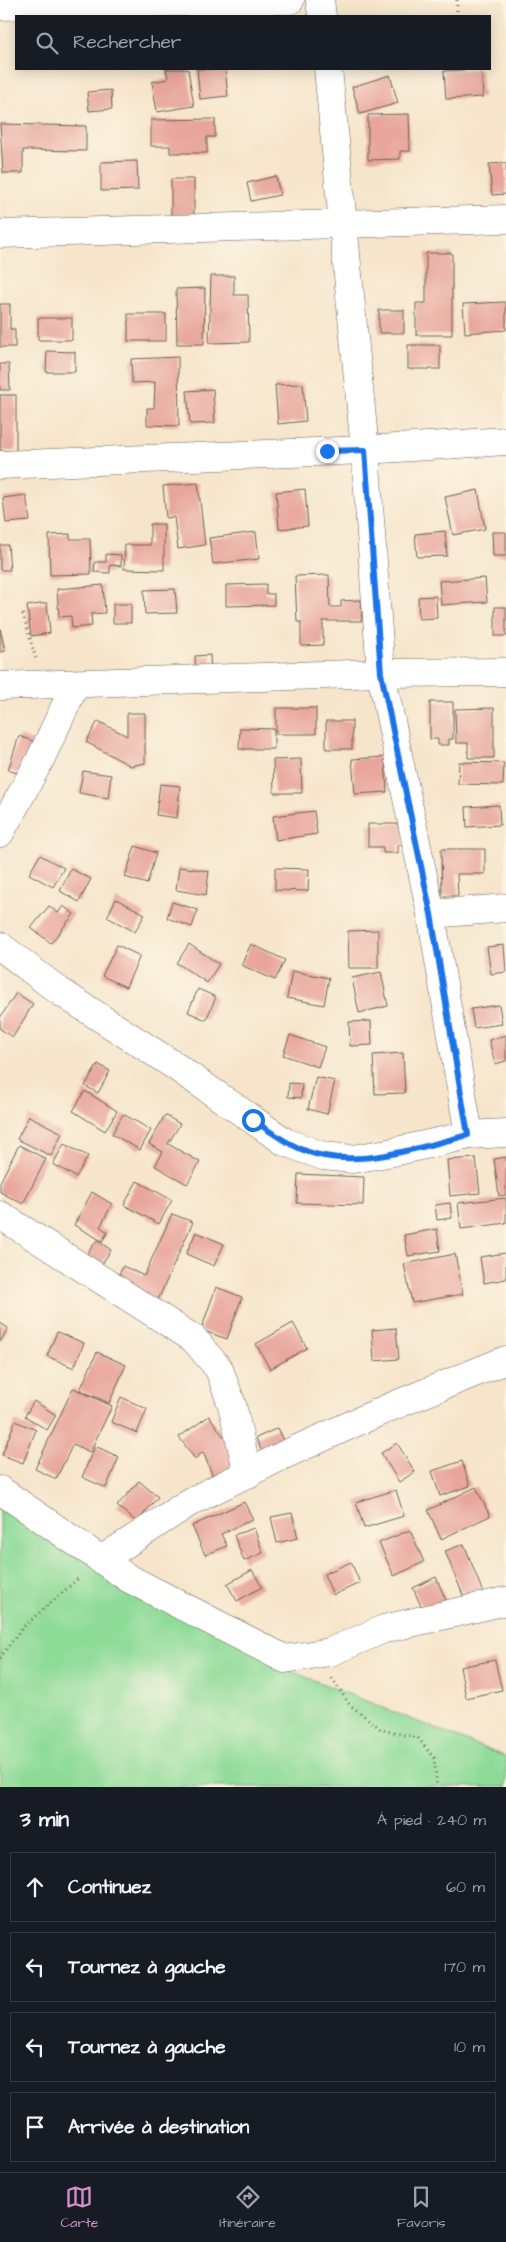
<!DOCTYPE html>
<html lang="fr">
<meta charset="utf-8">
<style>
:root{--surface:#171b24;--page:#242831;--text:#f1f3f6;--muted:#9ea1a6;--line:#363941;--accent:#d690ce}
body{margin:0;font-family:"Architects Daughter",sans-serif;background:var(--page);color:var(--text)}
.stop{position:absolute;width:15px;height:15px;margin:-11px;border:4px solid #1a73e8;border-radius:50%;background:#fff}
.stop.end{background:#1a73e8;border-color:#fff;box-shadow:0 1px 5px #0008}
.list{margin:0;padding:0;list-style:none}
h2{display:flex;justify-content:space-between;align-items:center;height:65px;margin:0;padding:0 20px;font-size:21px}
h2 small{font-size:16px;font-weight:400;color:var(--muted)}
.list li{display:grid;grid-template-columns:32px 1fr auto;gap:15px;align-items:center;box-sizing:border-box;height:70px;margin:0 10px 10px;padding:0 10px;border:1px solid var(--line);border-radius:0px}
.list b{display:block;font-size:19px;white-space:nowrap}
.list em{font-size:16px;font-style:normal;color:var(--muted)}
.icon{flex:none;width:28px;height:28px;fill:none;stroke:currentColor;stroke-width:2;stroke-linecap:round;stroke-linejoin:round}
.map{position:relative;flex:none;width:506px;height:1787px;overflow:hidden}
.search{position:absolute;background:var(--surface);box-shadow:0 2px 12px #0003;left:15px;right:15px;top:15px;height:55px;display:flex;align-items:center;gap:12px;box-sizing:border-box;padding:0 18px;border-radius:0px;color:var(--muted);font-size:19px}
.sheet{height:385px;background:var(--surface)}
nav{display:flex;justify-content:space-around;align-items:center;box-sizing:border-box;height:70px;border-top:1px solid var(--line);background:var(--surface);font-size:14px;color:var(--muted)}
nav a{display:grid;justify-items:center;gap:2px}
nav .on{color:var(--accent)}
.map>svg:first-child{display:block}
.green{fill:#8edb98;stroke:#557c5a}
.building{fill:#e8a69b}
.lines{fill:none;stroke-linecap:round;stroke-linejoin:round}
.minor-casing{stroke:#686259;stroke-width:29}
.path{stroke:#686259;stroke-width:3;stroke-dasharray:1 4;stroke-linecap:butt}
.minor{stroke:#fff;stroke-width:28}
.route{stroke:#1a73e8;stroke-width:6}
</style>
<div class="map">
<svg width="506" height="1787" viewBox="0 0 506 1787">
<rect width="100%" height="100%" fill="#fcf5e5"/>
<filter id="ink" filterUnits="userSpaceOnUse"><feTurbulence type="fractalNoise" baseFrequency=".02" numOctaves="2"/><feDisplacementMap in="SourceGraphic" scale="10" xChannelSelector="R" yChannelSelector="G"/><feConvolveMatrix kernelMatrix="1 2 1 2 8 2 1 2 1" color-interpolation-filters="sRGB"/></filter>
<filter id="wash" filterUnits="userSpaceOnUse"><feTurbulence type="fractalNoise" baseFrequency=".0096" numOctaves="4" result="noise"/><feDisplacementMap in="SourceGraphic" scale="20" xChannelSelector="R" yChannelSelector="G"/><feGaussianBlur stdDeviation="1.12" result="paint"/><feColorMatrix in="noise" values="0 0 0 0 0 0 0 0 0 0 0 0 0 0 0 0 0 1.4 0 .05"/><feComposite in="paint" operator="in"/></filter>
<g filter="url(#wash)">
<rect width="100%" height="100%" fill="#f6e5cb"/>
<polygon class="green" points="0,1489 271,1663 506,1757 506,1787 0,1787"/>
<g id="blocks">
<g class="building">
<polygon points="166,69 188,69 194,106 157,112 152,82 168,79"/>
<polygon points="197,69 225,69 228,96 200,99"/>
<polygon points="481,69 483,97 446,99 444,71"/>
<polygon points="390,75 398,103 360,114 352,87"/>
<polygon points="111,90 112,109 89,111 87,92"/>
<polygon points="409,114 410,151 400,151 400,159 368,160 368,115"/>
<polygon points="215,119 215,137 207,137 207,153 170,153 170,146 151,146 151,120"/>
<polygon points="0,124 86,126 86,151 23,150 23,173 3,173"/>
<polygon points="137,161 138,190 101,191 101,162"/>
<polygon points="506,163 506,194 492,195 489,164"/>
<polygon points="276,176 280,195 251,201 247,183"/>
<polygon points="171,179 194,179 194,223 171,224"/>
<polygon points="426,253 452,253 452,335 416,335 416,303 426,303"/>
<polygon points="211,276 234,276 234,295 248,295 249,342 209,343"/>
<polygon points="205,288 204,344 177,344 176,289"/>
<polygon points="506,302 506,330 465,333 463,304"/>
<polygon points="0,304 10,304 10,329 15,329 15,347 0,347"/>
<rect x="379" y="310" width="25" height="23"/>
<rect x="128" y="314" width="38" height="27"/>
<rect x="38" y="318" width="34" height="22"/>
<rect x="408" y="345" width="32" height="24"/>
<polygon points="47,351 75,352 75,372 46,372"/>
<polygon points="178,357 179,426 147,425 147,408 154,408 155,382 132,383 131,359"/>
<polygon points="0,364 9,364 10,390 0,390"/>
<polygon points="303,384 306,421 278,424 275,385"/>
<polygon points="213,389 215,423 190,424 187,391"/>
<rect x="0" y="395" width="16" height="56"/>
<polygon points="198,483 205,545 178,549 174,517 166,518 163,486"/>
<polygon points="305,489 308,526 279,529 276,492"/>
<polygon points="478,490 485,529 453,535 445,497"/>
<polygon points="26,495 30,521 6,523 3,498"/>
<polygon points="150,524 164,524 164,570 124,569 125,545 150,545"/>
<polygon points="445,531 447,556 417,557 415,534"/>
<polygon points="256,532 259,559 213,564 209,538"/>
<polygon points="492,532 506,532 506,556 493,556"/>
<polygon points="70,534 70,539 90,539 91,574 50,575 49,535"/>
<polygon points="0,545 8,545 10,570 0,570"/>
<polygon points="106,554 121,555 121,566 110,565 110,573 94,572 95,562 106,562"/>
<polygon points="329,575 330,607 341,607 341,601 361,600 362,621 323,621 323,645 301,646 301,622 297,622 295,576"/>
<polygon points="485,578 487,602 441,605 439,581"/>
<polygon points="266,584 266,594 274,594 274,605 226,606 226,585"/>
<polygon points="103,585 105,613 91,614 92,626 72,628 71,616 59,617 57,589"/>
<polygon points="175,589 177,613 145,614 144,590"/>
<polygon points="436,596 437,618 419,619 418,597"/>
<polygon points="47,603 50,633 31,636 27,606"/>
<rect x="113" y="604" width="18" height="19"/>
<rect x="495" y="607" width="11" height="29"/>
<polygon points="0,628 5,651 0,652"/>
<polygon points="210,655 211,672 196,673 195,656"/>
<polygon points="430,702 453,702 453,739 449,739 449,745 438,745 438,739 430,739"/>
<rect x="276" y="708" width="40" height="26"/>
<polygon points="494,708 494,758 468,758 468,743 456,743 455,709"/>
<polygon points="127,713 145,713 145,763 131,766 86,742 98,721 127,736"/>
<rect x="326" y="721" width="26" height="28"/>
<polygon points="240,728 274,729 274,749 239,749"/>
<polygon points="19,736 38,743 26,776 8,770"/>
<polygon points="385,757 387,792 355,794 352,759"/>
<polygon points="301,759 302,793 274,793 273,760"/>
<polygon points="459,762 504,763 503,785 458,784"/>
<polygon points="83,771 111,775 108,798 79,793"/>
<polygon points="160,784 180,786 177,818 156,815"/>
<polygon points="499,805 500,825 467,827 466,807"/>
<polygon points="314,811 317,834 276,840 273,816"/>
<polygon points="368,824 404,824 404,845 398,845 398,853 383,853 383,847 368,847"/>
<polygon points="135,846 156,853 147,884 125,877"/>
<polygon points="441,849 485,849 485,874 457,874 458,896 442,896"/>
<polygon points="40,855 64,868 53,887 29,874"/>
<polygon points="179,867 209,871 206,895 176,890"/>
<polygon points="275,868 309,869 308,891 275,890"/>
<polygon points="71,869 91,879 79,902 60,891"/>
<polygon points="116,899 145,914 135,932 107,917"/>
<polygon points="172,902 198,910 192,927 167,918"/>
<polygon points="49,906 58,913 63,906 74,914 51,943 31,928"/>
<polygon points="378,930 378,968 349,968 348,931"/>
<polygon points="189,944 219,964 207,983 177,963"/>
<polygon points="251,944 285,960 275,980 241,965"/>
<polygon points="117,945 140,956 126,987 102,976"/>
<polygon points="504,945 506,972 491,974 487,947"/>
<polygon points="292,971 329,978 324,1005 287,998"/>
<polygon points="381,972 388,1006 359,1013 352,978"/>
<polygon points="198,989 216,997 206,1020 188,1012"/>
<polygon points="16,993 33,1004 13,1037 0,1029 0,1018"/>
<polygon points="499,1005 502,1024 474,1028 471,1009"/>
<polygon points="371,1021 372,1045 350,1046 349,1022"/>
<polygon points="290,1035 325,1047 318,1067 283,1055"/>
<polygon points="506,1035 506,1061 495,1064 489,1040"/>
<polygon points="403,1053 405,1093 375,1094 373,1055"/>
<polygon points="98,1064 110,1071 98,1093 85,1086"/>
<polygon points="316,1077 335,1081 327,1114 308,1109"/>
<polygon points="289,1083 302,1084 301,1098 288,1097"/>
<polygon points="85,1091 117,1111 105,1131 73,1111"/>
<polygon points="123,1114 151,1130 140,1150 112,1134"/>
<polygon points="165,1115 180,1124 168,1144 200,1162 187,1184 155,1166 163,1152 149,1144"/>
<polygon points="29,1116 62,1133 51,1156 17,1139"/>
<polygon points="64,1144 88,1156 76,1177 53,1164"/>
<polygon points="19,1145 46,1159 23,1204 0,1192 0,1182"/>
<polygon points="506,1157 506,1195 499,1196 494,1159"/>
<polygon points="476,1158 480,1193 450,1196 447,1160"/>
<polygon points="298,1174 364,1177 363,1205 297,1203"/>
<polygon points="137,1181 172,1200 159,1224 124,1205"/>
<polygon points="92,1192 112,1204 100,1227 108,1232 102,1241 74,1225"/>
<polygon points="506,1198 506,1223 461,1229 458,1203"/>
<polygon points="450,1203 452,1218 437,1220 435,1205"/>
<polygon points="172,1214 193,1222 157,1302 115,1283 123,1266 144,1276"/>
<polygon points="437,1229 440,1251 408,1256 404,1235"/>
<polygon points="196,1232 224,1244 214,1266 186,1254"/>
<polygon points="97,1240 111,1250 102,1264 87,1254"/>
<polygon points="506,1253 506,1279 484,1283 480,1257"/>
<polygon points="455,1254 463,1294 412,1303 404,1264"/>
<polygon points="216,1287 242,1297 227,1339 201,1330"/>
<polygon points="0,1323 8,1328 0,1342"/>
<polygon points="293,1323 307,1348 270,1369 256,1344"/>
<polygon points="396,1328 399,1359 374,1361 372,1330"/>
<polygon points="57,1332 84,1343 74,1368 47,1356"/>
<polygon points="97,1352 126,1365 109,1403 80,1390"/>
<polygon points="73,1388 112,1406 90,1452 73,1444 56,1479 35,1469"/>
<polygon points="121,1397 147,1409 137,1433 111,1422"/>
<polygon points="34,1401 56,1415 47,1430 25,1416"/>
<polygon points="209,1416 223,1436 232,1432 248,1470 216,1484 203,1452 195,1459 179,1437"/>
<polygon points="15,1421 36,1430 23,1463 2,1455"/>
<polygon points="278,1428 288,1449 265,1459 256,1438"/>
<polygon points="397,1443 415,1472 399,1482 381,1453"/>
<polygon points="95,1446 119,1457 106,1488 82,1477"/>
<polygon points="462,1461 470,1486 440,1496 432,1471"/>
<polygon points="139,1481 158,1497 137,1522 117,1506"/>
<polygon points="476,1487 490,1516 441,1539 428,1510"/>
<polygon points="396,1490 404,1516 364,1528 356,1502"/>
<polygon points="244,1502 253,1519 221,1534 227,1546 205,1555 192,1526"/>
<polygon points="292,1513 298,1538 277,1543 271,1517"/>
<polygon points="254,1528 263,1553 244,1561 234,1535"/>
<polygon points="410,1530 424,1562 394,1576 379,1543"/>
<polygon points="464,1544 485,1598 467,1605 445,1551"/>
<polygon points="351,1562 360,1583 333,1595 324,1574"/>
<polygon points="252,1570 262,1587 237,1601 227,1584"/>
<polygon points="436,1577 448,1605 425,1615 413,1588"/>
<polygon points="495,1660 502,1690 466,1698 460,1667"/>
</g>
</g>
</g>
<g filter="url(#ink)">
<use href="#blocks" fill-opacity="0" stroke="#686259" stroke-width="1"/>
<g class="lines">
<g class="minor-casing">
<g id="minor">
<polyline points="320,0 322,16"/>
<polyline points="0,6 290,0"/>
<polyline points="328,69 365,450 381,673 431,914 469,1135"/>
<polyline points="0,234 506,219"/>
<polyline points="0,465 365,450 506,441"/>
<polyline points="0,686 381,673 506,672"/>
<polyline points="0,833 40,760 75,685"/>
<polyline points="431,914 506,908"/>
<polyline points="0,946 59,991 172,1064 285,1142 323,1156 353,1159 393,1152 469,1135 506,1133"/>
<polyline points="0,1215 194,1339 219,1369 232,1405 248,1474"/>
<polyline points="0,1490 128,1578 285,1659 330,1652 384,1629 506,1601"/>
<polyline points="101,1560 190,1502 284,1455 388,1408 506,1360"/>
</g>
</g>
<g class="path">
<polyline points="457,16 457,0"/>
<polyline points="23,614 36,659"/>
<polyline points="0,1658 22,1628 80,1577"/>
<polyline points="332,1678 349,1704 382,1730 418,1738 434,1758 437,1787"/>
</g>
<use href="#minor" class="minor"/>
</g>
</g>
<g class="lines" filter="url(#ink)">
<path class="route" d="M253,1120C275,1135 298,1152 324,1156C369,1165 425,1146 468,1135L431,914L381,673L365,450L327,451"/>
</g>
</svg>
<div class="stop" style="left:253px;top:1120px"></div>
<div class="stop end" style="left:327px;top:451px"></div>
<div class="search"><svg class="icon" aria-label="search" viewBox="0 0 24 24"><circle cx="10" cy="10" r="6"/><path d="M15 15l6 6"/></svg>Rechercher</div>
</div>
<section class="sheet">
<h2>3 min<small>À pied · 240 m</small></h2>
<ul class="list">
<li><svg class="icon" aria-label="ahead" viewBox="0 0 24 24"><path d="M12 20V5M6 11l6-6 6 6"/></svg><div><b>Continuez</b></div><em>60 m</em></li>
<li><svg class="icon" aria-label="left" viewBox="0 0 24 24"><path d="M17 20v-9H6M10 6l-5 5 5 5"/></svg><div><b>Tournez à gauche</b></div><em>170 m</em></li>
<li><svg class="icon" aria-label="left" viewBox="0 0 24 24"><path d="M17 20v-9H6M10 6l-5 5 5 5"/></svg><div><b>Tournez à gauche</b></div><em>10 m</em></li>
<li><svg class="icon" aria-label="arrive" viewBox="0 0 24 24"><path d="M6 21V4h12l-3 4 3 4H6"/></svg><div><b>Arrivée à destination</b></div></li>
</ul>
</section>
<nav>
<a class="on"><svg class="icon" aria-label="map" viewBox="0 0 24 24"><path d="M3 6l6-2 6 2 6-2v14l-6 2-6-2-6 2zM9 4v14M15 6v14"/></svg>Carte</a>
<a><svg class="icon" aria-label="directions" viewBox="0 0 24 24"><path d="M12 3l9 9-9 9-9-9zM9 14v-3h6M13 9l2 2-2 2"/></svg>Itinéraire</a>
<a><svg class="icon" aria-label="saved" viewBox="0 0 24 24"><path d="M7 4h10v16l-5-4-5 4z"/></svg>Favoris</a>
</nav>
